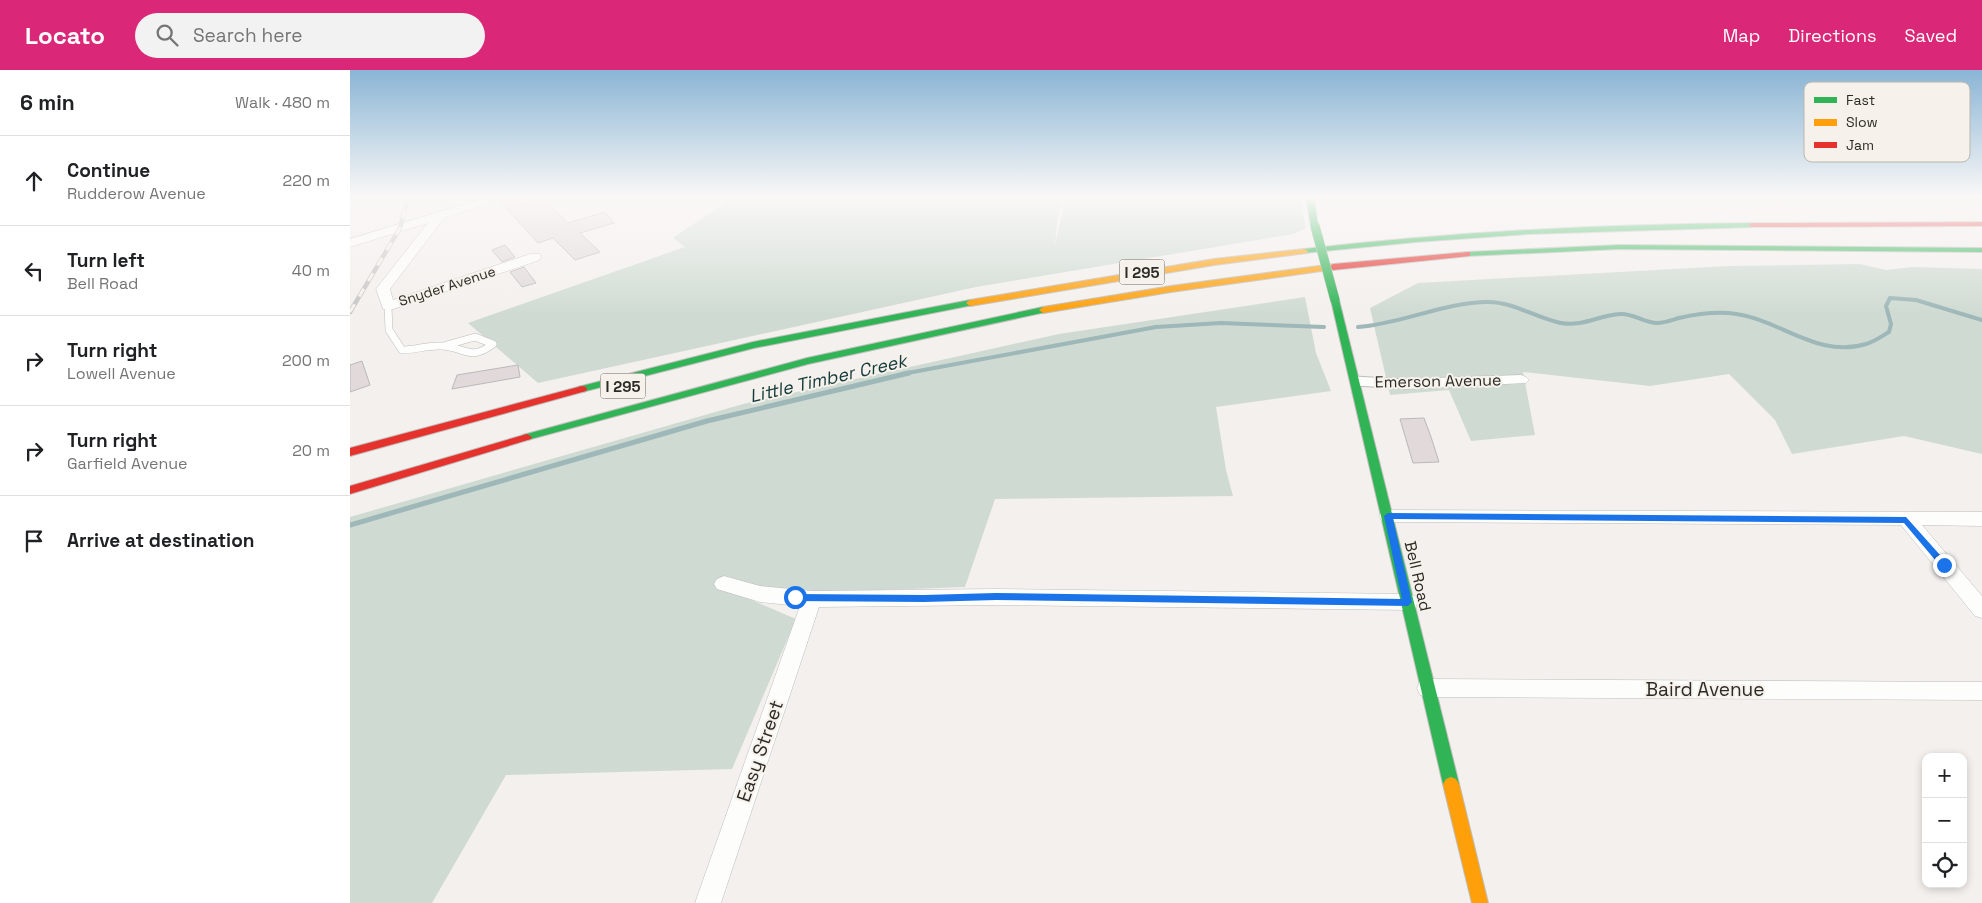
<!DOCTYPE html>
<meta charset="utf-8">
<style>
:root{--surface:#fff;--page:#f2f2f2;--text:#202124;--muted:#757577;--line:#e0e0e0;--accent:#db2777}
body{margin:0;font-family:"Space Grotesk",sans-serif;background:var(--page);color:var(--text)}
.controls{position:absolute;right:15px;bottom:15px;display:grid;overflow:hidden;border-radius:10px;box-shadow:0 2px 8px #0003}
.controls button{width:45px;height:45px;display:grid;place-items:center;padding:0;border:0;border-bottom:1px solid var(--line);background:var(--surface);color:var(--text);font:25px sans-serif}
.stop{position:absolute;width:15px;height:15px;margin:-11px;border:4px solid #1a73e8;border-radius:50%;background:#fff}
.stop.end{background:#1a73e8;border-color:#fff;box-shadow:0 1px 5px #0008}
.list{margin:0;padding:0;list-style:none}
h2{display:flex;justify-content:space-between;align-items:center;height:65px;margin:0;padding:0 20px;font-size:21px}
h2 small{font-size:16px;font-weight:400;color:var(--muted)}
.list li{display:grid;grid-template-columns:32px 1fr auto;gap:15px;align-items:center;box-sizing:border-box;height:90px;padding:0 20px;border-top:1px solid var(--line)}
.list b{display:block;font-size:19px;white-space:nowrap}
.list p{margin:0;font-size:16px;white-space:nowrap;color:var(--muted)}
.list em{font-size:16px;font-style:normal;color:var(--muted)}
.icon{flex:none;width:28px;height:28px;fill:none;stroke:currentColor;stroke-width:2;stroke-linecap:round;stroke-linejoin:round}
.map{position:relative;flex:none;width:1632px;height:833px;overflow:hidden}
header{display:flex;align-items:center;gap:30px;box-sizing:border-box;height:70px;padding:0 25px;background:var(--accent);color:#fff}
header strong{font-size:24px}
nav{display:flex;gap:28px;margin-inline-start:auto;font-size:18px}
.search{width:350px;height:45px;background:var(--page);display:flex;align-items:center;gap:12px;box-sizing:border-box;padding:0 18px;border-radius:28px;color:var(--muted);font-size:19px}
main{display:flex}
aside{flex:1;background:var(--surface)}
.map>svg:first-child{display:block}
.green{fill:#cfdbd2}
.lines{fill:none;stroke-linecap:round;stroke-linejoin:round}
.stream-far1{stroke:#9eb7b8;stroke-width:4}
.stream{stroke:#9eb7b8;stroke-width:5}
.building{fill:#e1d9da;stroke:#bbb9b8}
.lane-far1-casing{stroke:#bfbdbb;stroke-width:8}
.lane-casing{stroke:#bfbdbb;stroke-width:11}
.street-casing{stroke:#bfbdbb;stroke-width:1}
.fast-casing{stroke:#bfbdbb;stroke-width:2}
.slow-casing{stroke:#bfbdbb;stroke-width:2}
.jam-casing{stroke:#bfbdbb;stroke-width:2}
.lane-far1{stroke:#fdfdfc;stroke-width:7}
.lane{stroke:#fdfdfc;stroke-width:9}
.street{fill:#fdfdfc;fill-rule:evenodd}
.fast{fill:#30b455;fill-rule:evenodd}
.slow{fill:#ff9f0a;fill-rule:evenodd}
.jam{fill:#e5322d;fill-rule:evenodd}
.rail-casing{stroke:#c6c6c4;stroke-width:4.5}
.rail{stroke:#f6f1ea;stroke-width:3;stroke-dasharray:9;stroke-linecap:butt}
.fast-bridge-casing{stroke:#bfbdbb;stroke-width:10;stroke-linecap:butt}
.fast-bridge{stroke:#30b455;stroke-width:9}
.route{fill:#1a73e8}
.labels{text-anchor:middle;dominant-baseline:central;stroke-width:4;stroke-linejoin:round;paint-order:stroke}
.far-street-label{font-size:14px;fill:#2d2b28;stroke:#f6f1ea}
.shield{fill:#f6f1ea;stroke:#696662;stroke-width:1}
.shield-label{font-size:15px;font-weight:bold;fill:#2d2b28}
.street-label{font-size:16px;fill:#2d2b28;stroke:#f6f1ea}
.water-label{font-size:18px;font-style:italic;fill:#133a3c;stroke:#f6f1ea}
.near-street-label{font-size:19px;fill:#2d2b28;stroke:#f6f1ea}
.key{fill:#f6f1ea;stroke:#bab6b0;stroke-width:1}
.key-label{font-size:14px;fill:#2d2b28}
</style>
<header>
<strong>Locato</strong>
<div class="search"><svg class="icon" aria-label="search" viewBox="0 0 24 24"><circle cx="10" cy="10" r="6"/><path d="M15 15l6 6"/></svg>Search here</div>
<nav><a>Map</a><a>Directions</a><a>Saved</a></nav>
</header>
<main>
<aside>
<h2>6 min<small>Walk · 480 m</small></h2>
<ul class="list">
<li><svg class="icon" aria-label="ahead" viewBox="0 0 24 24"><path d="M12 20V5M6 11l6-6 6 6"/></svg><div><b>Continue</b><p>Rudderow Avenue</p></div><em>220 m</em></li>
<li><svg class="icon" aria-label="left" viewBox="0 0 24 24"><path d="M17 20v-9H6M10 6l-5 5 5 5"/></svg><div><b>Turn left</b><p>Bell Road</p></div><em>40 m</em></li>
<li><svg class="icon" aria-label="right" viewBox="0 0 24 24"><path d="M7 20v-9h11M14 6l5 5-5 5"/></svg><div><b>Turn right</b><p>Lowell Avenue</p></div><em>200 m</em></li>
<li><svg class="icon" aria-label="right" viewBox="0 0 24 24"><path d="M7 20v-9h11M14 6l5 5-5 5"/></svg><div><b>Turn right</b><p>Garfield Avenue</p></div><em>20 m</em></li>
<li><svg class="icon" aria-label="arrive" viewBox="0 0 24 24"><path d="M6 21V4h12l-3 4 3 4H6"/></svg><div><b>Arrive at destination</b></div></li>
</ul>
</aside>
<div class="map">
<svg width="1632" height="833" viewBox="0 0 1632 833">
<rect width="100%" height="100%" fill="#f3f0ed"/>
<g class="green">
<polygon points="383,127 714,127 708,145 705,175 716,127 950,127 956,158 943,164 626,217 188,313 118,253 335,177 323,168"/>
<polygon points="1510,194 1536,200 1563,197 1632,199 1632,384 1554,366 1442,384 1425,350 1379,304 1300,316 1173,302 1185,365 1121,371 1099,320 1040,325 1020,238 1068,213 1378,196"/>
<polygon points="955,227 966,283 981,321 866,337 876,400 883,426 645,429 615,517 390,525 446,549 382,699 156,705 82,833 0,833 0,447 393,334 709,264"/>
</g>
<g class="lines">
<g class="stream-far1">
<path d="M1008,257C1052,254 1094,232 1138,232C1164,232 1186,248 1211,253C1233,257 1249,245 1270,244C1283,243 1294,253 1307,253C1314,253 1322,250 1329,248C1347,244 1367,241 1386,244C1430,250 1469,289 1516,274C1524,272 1532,266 1539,262L1541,254L1536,236L1540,228L1566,230L1632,250"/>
<polyline points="552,304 806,257 871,253 974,257"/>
</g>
<polyline class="stream" points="0,455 357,351 559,303"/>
</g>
<g class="building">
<polygon points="160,127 166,127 168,136 194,129 218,153 255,142 264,153 230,163 250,182 225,190 203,168 188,173 150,131"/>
<polygon points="155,175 165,187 152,192 142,180"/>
<polygon points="174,197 186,213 172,217 160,202"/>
<polygon points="12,291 20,315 0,322 0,295"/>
<polygon points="168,295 170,307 102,319 107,305"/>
<polygon points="1074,348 1081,367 1089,392 1063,393 1050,349"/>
</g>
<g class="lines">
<g class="lane-far1-casing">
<path id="lane-far1" d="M38,236L39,260L52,280C65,280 78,275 91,276C116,277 119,292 143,274L125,267L93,276"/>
</g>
<g class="lane-casing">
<polyline id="lane" points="1005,311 1055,314"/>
</g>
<g class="street-casing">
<g id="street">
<polygon points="138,127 158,127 94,148 40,219 43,230 180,184 190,184 191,187 190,190 43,239 33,239 26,219 78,153 0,177 0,169"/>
<polygon points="1171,305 1176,307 1179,310 1176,313 1055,319 1047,314 1055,309"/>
<polygon points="1038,440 1632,442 1632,456 1572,455 1632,526 1632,548 1625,546 1551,455 1038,452 1032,451 1029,446 1032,441"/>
<polygon points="374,506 410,516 462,521 645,519 1058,524 1065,526 1068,532 1065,538 1058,540 645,535 469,537 371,833 345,833 450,536 410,532 367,519 364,514 367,509"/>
<polygon points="1078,609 1632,612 1632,630 1078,627 1070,625 1067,618 1070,611"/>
</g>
</g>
<g class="fast-casing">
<g id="fast">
<polygon points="956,127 964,127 968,158 961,156"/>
<path d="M1402,153L1406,155L1405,157L1178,164L1066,172L954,183L950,181L954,179C1103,162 1252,154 1402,153Z"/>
<polygon points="1269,175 1632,178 1632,182 1269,179 1117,186 1113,184 1117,182"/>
<polygon points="985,227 989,230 1109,714 1106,719 1101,721 1096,719 1093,714 981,230"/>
<polygon points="620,230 624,233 623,235 404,278 232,322 227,319 228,317 403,272"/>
<polygon points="693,237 696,238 696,242 458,294 177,370 172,367 173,365 457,288"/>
</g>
</g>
<g class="slow-casing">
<g id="slow">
<polygon points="954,179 958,181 957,183 864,195 620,236 616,233 620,230 864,189"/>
<polygon points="983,194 987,197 986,199 821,222 693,243 689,240 693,237 821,216"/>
<polygon points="1101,707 1106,709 1109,714 1138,833 1122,833 1093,714 1096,709"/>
</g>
</g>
<g class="jam-casing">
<g id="jam">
<polygon points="1632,152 1632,156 1402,157 1398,155 1402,153"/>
<polygon points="1117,182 1120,182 1120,186 983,200 979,197 983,194"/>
<polygon points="232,316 236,317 237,319 236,321 0,386 0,378"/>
<polygon points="177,364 182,367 181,369 0,424 0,416"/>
</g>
</g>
<use href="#lane-far1" class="lane-far1"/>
<use href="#lane" class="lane"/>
<use href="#street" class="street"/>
<use href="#fast" class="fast"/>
<use href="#slow" class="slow"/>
<use href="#jam" class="jam"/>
<g class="rail-casing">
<polyline id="rail" points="0,242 50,158 58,127"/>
</g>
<use href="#rail" class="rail"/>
<g class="fast-bridge-casing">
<polyline id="fast-bridge" points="965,156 985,230"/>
</g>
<use href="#fast-bridge" class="fast-bridge"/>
</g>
<linearGradient id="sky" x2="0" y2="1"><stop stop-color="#8ab5d5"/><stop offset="0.52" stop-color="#faf8f7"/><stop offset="1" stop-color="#faf8f7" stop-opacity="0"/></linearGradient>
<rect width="1632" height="244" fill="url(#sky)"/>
<polygon class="route" points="1038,443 1556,447 1599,495 1594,498 1591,497 1554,453 1043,449 1062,532 1058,536 646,530 574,532 445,531 440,527 445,524 574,525 646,523 1052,529 1034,446"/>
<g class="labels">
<g class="far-street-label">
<text transform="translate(97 216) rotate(-18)">Snyder Avenue</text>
</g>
<g class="shield">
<rect x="769.5" y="189.5" width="45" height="25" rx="4"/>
<rect x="250.5" y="303.5" width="45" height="25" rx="4"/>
</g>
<g class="shield-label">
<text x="792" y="202">I 295</text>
<text x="273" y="316">I 295</text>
</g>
<g class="street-label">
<text transform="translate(1088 311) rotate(-1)">Emerson Avenue</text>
<text transform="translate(1068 506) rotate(77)">Bell Road</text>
</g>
<g class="water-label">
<text transform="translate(478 308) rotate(-13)">Little Timber Creek</text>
</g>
<g class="near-street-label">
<text x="1355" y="619">Baird Avenue</text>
<text transform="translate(410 681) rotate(-71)">Easy Street</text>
</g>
</g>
<rect x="1454" y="12" width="166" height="80" rx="8" class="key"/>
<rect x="1464" y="27" width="23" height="6" fill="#30b455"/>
<rect x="1464" y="49" width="23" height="7" fill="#ff9f0a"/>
<rect x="1464" y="72" width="23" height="6" fill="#e5322d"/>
<g class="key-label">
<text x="1496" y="35">Fast</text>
<text x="1496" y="57">Slow</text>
<text x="1496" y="80">Jam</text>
</g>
</svg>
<div class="controls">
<button>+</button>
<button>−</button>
<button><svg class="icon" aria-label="locate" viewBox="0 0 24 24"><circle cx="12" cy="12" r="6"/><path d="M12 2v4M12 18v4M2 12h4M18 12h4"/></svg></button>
</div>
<div class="stop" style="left:445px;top:527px"></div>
<div class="stop end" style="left:1594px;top:495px"></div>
</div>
</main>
